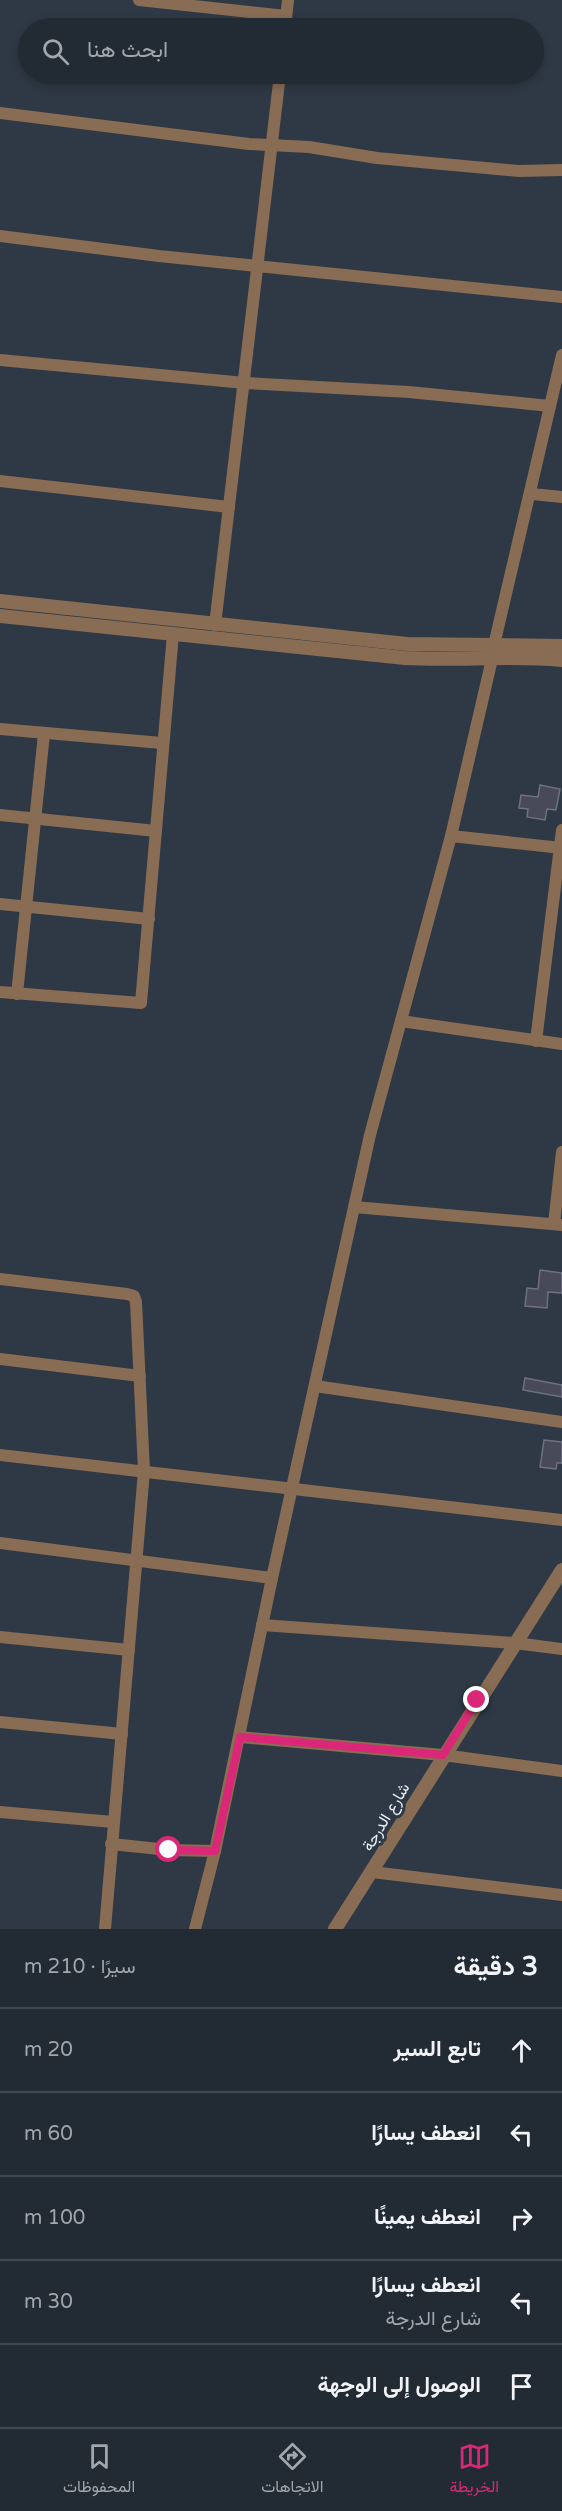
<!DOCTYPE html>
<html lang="ar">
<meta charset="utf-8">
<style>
:root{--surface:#222b34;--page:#2a333c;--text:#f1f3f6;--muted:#a2a7ac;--line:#3f474f;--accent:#db2777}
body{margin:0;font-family:"Varela Round",Vazirmatn,sans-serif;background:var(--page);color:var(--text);direction:rtl}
.stop{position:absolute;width:18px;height:18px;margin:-14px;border:4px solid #db2777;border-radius:50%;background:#fff}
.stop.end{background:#db2777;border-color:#fff;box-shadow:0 2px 6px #0008}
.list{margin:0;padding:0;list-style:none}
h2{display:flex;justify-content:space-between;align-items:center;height:78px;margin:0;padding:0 24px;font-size:26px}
h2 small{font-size:20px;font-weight:400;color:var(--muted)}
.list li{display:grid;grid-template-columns:39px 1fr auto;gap:18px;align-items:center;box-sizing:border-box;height:84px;padding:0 24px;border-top:2px solid var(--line)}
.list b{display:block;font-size:22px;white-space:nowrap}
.list p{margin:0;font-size:20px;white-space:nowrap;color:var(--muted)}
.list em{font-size:20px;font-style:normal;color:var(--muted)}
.icon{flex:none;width:33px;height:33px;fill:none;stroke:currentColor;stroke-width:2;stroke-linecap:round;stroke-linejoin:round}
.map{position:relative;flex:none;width:562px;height:1929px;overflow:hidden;direction:ltr}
.search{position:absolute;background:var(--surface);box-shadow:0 3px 9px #0003;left:18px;right:18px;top:18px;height:66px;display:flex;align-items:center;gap:15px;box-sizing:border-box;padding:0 21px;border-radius:33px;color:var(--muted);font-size:22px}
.sheet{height:498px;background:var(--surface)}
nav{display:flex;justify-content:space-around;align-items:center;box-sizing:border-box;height:84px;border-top:2px solid var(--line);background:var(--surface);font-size:16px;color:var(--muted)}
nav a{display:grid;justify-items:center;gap:3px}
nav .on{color:var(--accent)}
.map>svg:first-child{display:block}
.building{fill:#494a59;stroke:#6f7081;stroke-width:1.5}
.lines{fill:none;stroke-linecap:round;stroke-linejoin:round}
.minor{stroke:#886c54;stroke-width:12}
.tertiary{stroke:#886c54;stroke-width:14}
.route{stroke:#db2777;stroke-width:8}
.labels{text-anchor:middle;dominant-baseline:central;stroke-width:6;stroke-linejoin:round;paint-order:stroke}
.street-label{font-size:16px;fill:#e8eff6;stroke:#2e3945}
</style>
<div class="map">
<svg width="562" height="1929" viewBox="0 0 562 1929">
<rect width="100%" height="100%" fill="#2e3945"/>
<g class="building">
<polygon points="540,785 560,789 556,810 547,809 545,820 527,817 528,809 519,808 521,795 538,797"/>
<polygon points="540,1270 562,1273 562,1293 548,1292 547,1308 525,1306 527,1288 538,1289"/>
<polygon points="525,1378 562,1385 562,1397 523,1390"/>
<polygon points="544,1440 562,1442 562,1463 557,1463 556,1469 540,1467"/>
</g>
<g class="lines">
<g class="minor">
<polyline points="139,0 286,16"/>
<polyline points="285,28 288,0"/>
<polyline points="0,113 249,144 309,147 377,158 519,171 562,170"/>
<polyline points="0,236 159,256 562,297"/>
<polyline points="0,360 245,383 409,392 550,406"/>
<polyline points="0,481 229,507"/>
<polyline points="532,494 562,497"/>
<polyline points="215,625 280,74"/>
<polyline points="494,645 562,355"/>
<polyline points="0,729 162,743"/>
<polyline points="0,815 156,831"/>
<polyline points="451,836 562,848"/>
<polyline points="0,904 149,919"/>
<polyline points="0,992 141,1003 173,634"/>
<polyline points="17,994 44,734"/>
<polyline points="401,1021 562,1044"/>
<polyline points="536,1041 562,830"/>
<polyline points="354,1207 562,1225"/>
<polyline points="554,1224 562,1152"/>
<polyline points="0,1279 127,1294 134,1296 136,1302 144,1471 105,1929"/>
<polyline points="0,1359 140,1376"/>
<polyline points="315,1386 562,1422"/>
<polyline points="0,1455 562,1520"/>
<polyline points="0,1543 272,1578"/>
<polyline points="262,1625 515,1643 562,1649"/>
<polyline points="0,1637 129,1650"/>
<polyline points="0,1722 122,1734"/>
<polyline points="240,1737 443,1755 562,1771"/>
<polyline points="0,1812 113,1822"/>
<polyline points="111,1844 169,1850 215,1851"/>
<polyline points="372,1872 562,1895"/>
<polyline points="195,1929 215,1851 272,1578 370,1135 451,836 492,659"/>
</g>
<g class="tertiary">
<polyline points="0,601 407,644 562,646"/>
<path d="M0,616L405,658C457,661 510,655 562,660"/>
<polyline points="335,1929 562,1570"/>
</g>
</g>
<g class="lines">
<polyline class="route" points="169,1850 215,1851 240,1737 443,1755 477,1700"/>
</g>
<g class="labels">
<g class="street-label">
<text transform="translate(386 1817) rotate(-59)">شارع الدرجة</text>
</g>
</g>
</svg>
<div class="stop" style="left:169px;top:1850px"></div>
<div class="stop end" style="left:477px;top:1700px"></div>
<div class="search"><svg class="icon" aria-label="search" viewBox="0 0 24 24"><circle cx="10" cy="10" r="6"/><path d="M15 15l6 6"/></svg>ابحث هنا</div>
</div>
<section class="sheet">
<h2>3 دقيقة<small>سيرًا · 210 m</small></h2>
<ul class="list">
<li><svg class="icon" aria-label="ahead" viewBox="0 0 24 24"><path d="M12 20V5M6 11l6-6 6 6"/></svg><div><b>تابع السير</b></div><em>20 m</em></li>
<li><svg class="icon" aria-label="left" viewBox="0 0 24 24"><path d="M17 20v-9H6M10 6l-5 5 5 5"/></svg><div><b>انعطف يسارًا</b></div><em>60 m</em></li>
<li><svg class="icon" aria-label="right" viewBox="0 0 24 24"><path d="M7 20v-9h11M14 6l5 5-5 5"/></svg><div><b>انعطف يمينًا</b></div><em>100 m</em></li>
<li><svg class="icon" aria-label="left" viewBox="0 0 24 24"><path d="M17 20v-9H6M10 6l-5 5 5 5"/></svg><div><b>انعطف يسارًا</b><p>شارع الدرجة</p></div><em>30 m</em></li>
<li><svg class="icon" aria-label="arrive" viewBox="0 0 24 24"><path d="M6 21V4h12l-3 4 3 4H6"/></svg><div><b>الوصول إلى الوجهة</b></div></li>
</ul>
</section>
<nav>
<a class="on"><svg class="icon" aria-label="map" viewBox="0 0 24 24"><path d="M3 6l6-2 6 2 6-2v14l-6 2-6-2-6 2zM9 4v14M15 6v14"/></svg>الخريطة</a>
<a><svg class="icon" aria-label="directions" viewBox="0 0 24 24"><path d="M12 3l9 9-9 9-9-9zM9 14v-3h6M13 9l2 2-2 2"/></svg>الاتجاهات</a>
<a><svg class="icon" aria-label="saved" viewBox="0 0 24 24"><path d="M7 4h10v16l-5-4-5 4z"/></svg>المحفوظات</a>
</nav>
